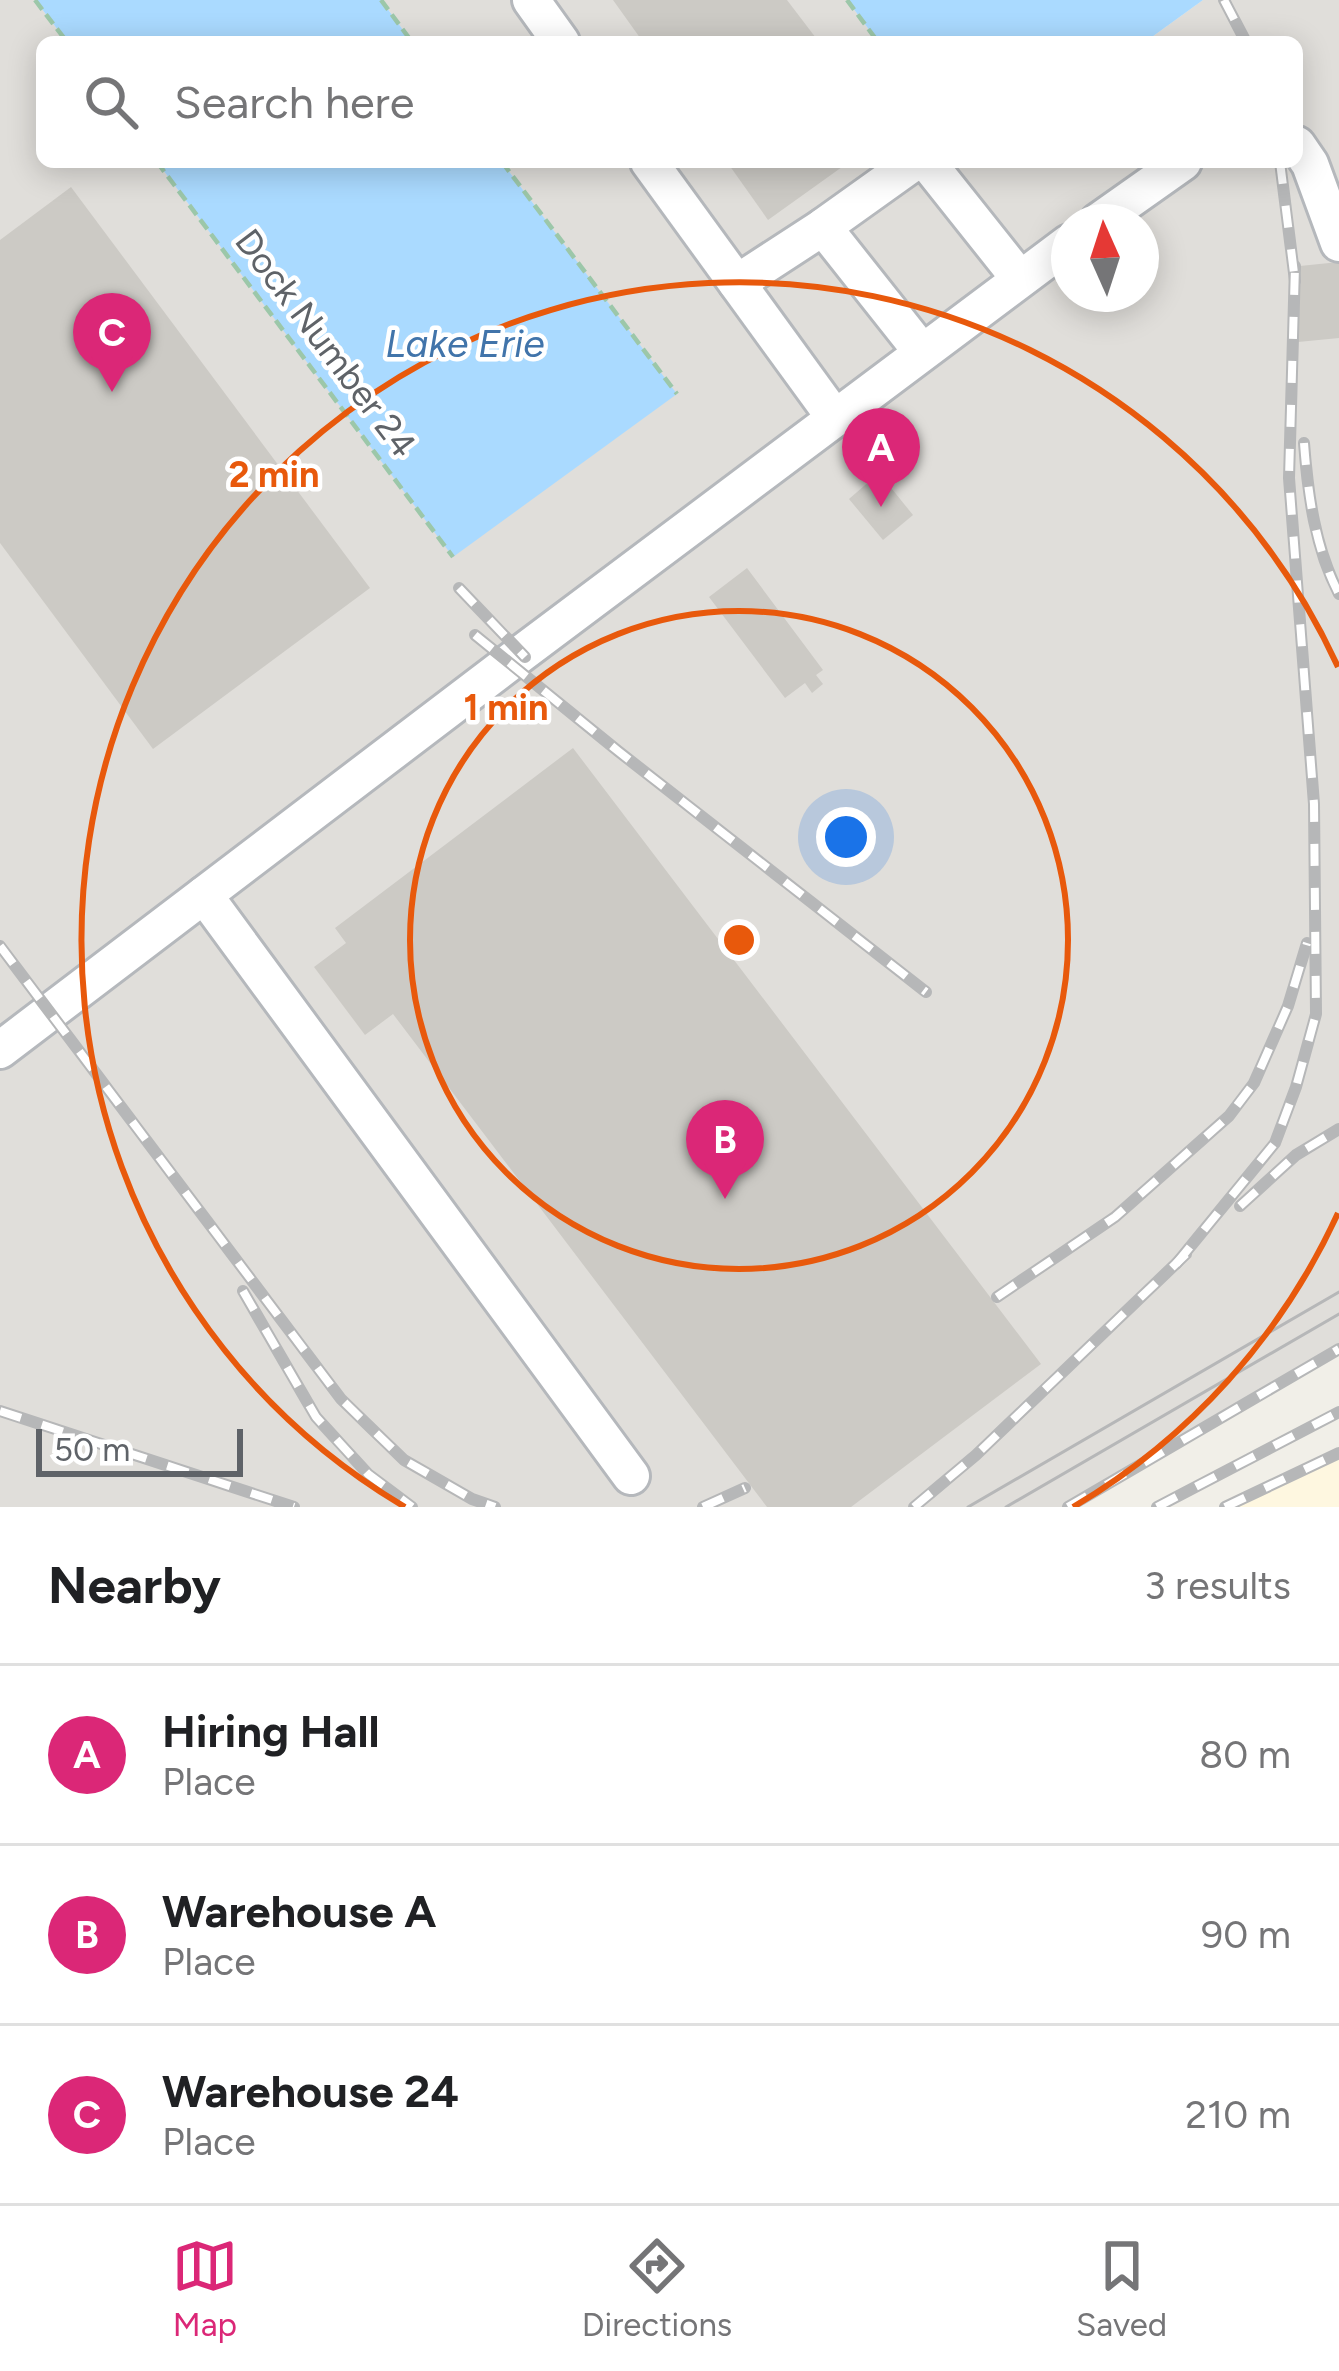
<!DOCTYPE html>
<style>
:root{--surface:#fff;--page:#f2f2f2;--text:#202124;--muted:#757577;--line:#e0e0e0;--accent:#db2777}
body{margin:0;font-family:Figtree,sans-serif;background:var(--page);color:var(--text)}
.compass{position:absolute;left:1051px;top:204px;width:108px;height:108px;border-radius:50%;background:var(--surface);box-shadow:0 6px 30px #0003;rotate:357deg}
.scale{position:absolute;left:36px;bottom:30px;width:207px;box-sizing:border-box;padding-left:12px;border:6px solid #5f6368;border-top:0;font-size:33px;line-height:42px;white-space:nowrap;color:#5f6368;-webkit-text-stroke:9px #fff;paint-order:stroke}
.you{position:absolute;left:846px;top:837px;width:42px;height:42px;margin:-30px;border:9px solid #fff;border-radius:50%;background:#1a73e8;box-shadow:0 0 0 18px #1a73e833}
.badge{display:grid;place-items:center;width:78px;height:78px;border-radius:50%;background:var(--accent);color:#fff;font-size:39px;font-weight:700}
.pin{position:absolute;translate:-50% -99px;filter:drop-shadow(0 3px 6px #0008)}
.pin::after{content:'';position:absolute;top:63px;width:42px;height:36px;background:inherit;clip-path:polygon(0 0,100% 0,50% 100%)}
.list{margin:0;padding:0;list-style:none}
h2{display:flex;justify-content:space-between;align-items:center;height:156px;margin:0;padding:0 48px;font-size:51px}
h2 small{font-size:39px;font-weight:400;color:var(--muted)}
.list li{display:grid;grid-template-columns:78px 1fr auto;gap:36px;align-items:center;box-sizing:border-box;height:180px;padding:0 48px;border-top:3px solid var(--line)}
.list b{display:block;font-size:45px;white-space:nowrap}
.list p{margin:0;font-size:39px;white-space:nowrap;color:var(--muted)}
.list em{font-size:39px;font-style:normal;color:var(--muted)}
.icon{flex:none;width:66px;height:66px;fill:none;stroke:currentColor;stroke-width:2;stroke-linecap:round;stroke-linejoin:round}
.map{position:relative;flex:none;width:1339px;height:1507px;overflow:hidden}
.search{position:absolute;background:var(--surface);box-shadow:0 6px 30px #0003;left:36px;right:36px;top:36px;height:132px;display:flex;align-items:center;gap:30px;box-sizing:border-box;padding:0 42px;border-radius:18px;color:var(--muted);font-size:45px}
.sheet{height:696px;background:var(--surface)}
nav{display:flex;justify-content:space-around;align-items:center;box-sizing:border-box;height:168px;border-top:3px solid var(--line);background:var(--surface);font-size:33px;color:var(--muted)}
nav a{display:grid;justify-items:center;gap:6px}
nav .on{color:var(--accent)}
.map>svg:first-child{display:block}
.commercial{fill:#fef7e0}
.industrial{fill:#e0deda;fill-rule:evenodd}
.water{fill:#aadaff}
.building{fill:#cccac5}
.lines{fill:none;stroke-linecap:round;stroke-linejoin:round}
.minor-casing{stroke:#b5b8bc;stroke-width:42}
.path{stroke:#9cc7a9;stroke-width:4.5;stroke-dasharray:12 6;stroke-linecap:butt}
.minor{stroke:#fff;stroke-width:36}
.tram{stroke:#b6b7b8;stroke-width:3}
.rail-casing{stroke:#b6b7b8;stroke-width:12}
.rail{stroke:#fff;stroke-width:8;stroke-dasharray:22;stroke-linecap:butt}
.ring{fill:none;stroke:#e8590c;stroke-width:6}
.labels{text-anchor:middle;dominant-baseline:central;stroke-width:9;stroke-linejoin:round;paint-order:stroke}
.street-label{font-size:36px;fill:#5f6368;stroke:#fff}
.water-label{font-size:39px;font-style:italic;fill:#4174aa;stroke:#fff}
.centre{fill:#e8590c;stroke:#fff;stroke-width:6}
.ring-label{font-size:36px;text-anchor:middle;font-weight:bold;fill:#e8590c;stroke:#fff;stroke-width:9;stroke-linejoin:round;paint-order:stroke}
</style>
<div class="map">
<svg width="1339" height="1507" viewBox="0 0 1339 1507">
<rect width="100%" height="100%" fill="#f1efe8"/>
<polygon class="commercial" points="1339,1453 1339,1507 1225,1507 1236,1502"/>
<g class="industrial">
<path d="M0,0H35L67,42H42V162H157L453,556L676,394L502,162H968L972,166L978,162H1297V42H1145L1203,0H1339V1349L1068,1507H0ZM1069,222H1141V294H1069Z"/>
<polygon points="381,0 847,0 878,42 412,42"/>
</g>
<g class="water">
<polygon points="35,0 381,0 412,42 67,42"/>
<polygon points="847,0 1203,0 1145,42 878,42"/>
<polygon points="157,162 502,162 677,394 453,557"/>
</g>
<g class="building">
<polygon points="613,0 787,0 819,42 643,42"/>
<polygon points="727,162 849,162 768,220"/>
<polygon points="71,187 370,588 153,749 0,543 0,240"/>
<polygon points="1339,262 1339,338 1298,342 1290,267"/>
<polygon points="879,473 913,515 883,540 849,499"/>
<polygon points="747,568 823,670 816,675 823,684 812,693 805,683 785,698 709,597"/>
<polygon points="573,748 1041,1364 851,1507 767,1507 393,1014 365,1035 314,967 346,943 335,928"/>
</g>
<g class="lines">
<g class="minor-casing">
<g id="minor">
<polyline points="531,0 561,42"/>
<polyline points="1297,145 1310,164 1339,243"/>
<polyline points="649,162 835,418"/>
<polyline points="927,162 1020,279"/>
<polyline points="1098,222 1183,162"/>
<polyline points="823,227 922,352"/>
<polyline points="737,283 823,227 914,162"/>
<polyline points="204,895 631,1476"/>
<polyline points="0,1050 522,653 1069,243"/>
</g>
</g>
<g class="path">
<polyline points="35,0 67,42"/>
<polyline points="381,0 412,42"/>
<polyline points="847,0 878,42"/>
<polyline points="157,162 453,557"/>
<polyline points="502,162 677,394"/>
</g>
<use href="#minor" class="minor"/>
<g class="tram">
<polyline points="968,1507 1339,1292"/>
<polyline points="1006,1507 1339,1314"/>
</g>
<g class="rail-casing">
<g id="rail">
<polyline points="1224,0 1246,42"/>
<polyline points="1280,162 1295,281"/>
<path d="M1304,443C1308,495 1315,548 1339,594"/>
<polyline points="459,588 525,657"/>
<polyline points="475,635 618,751 926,992"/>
<polyline points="0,946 341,1399 404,1460 472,1499 495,1507"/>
<polyline points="1240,1206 1296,1155 1339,1129"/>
<polyline points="1176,1264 1275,1143 1296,1087 1316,1014 1314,804 1289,478 1295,266"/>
<polyline points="243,1291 316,1417 368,1474 412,1507"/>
<polyline points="997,1297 1115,1217 1229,1116 1254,1083 1288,1006 1307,943"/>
<polyline points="0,1411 294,1507"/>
<polyline points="703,1507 745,1488"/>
<polyline points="914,1507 976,1455 1186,1254"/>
<polyline points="1068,1507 1339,1349"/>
<polyline points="1157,1507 1339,1412"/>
<polyline points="1225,1507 1339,1453"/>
</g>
</g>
<use href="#rail" class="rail"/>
</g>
<g class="ring">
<circle cx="739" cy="940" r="329"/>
<path d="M1338 1213A658 658 0 0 1 1073 1507M405 1507A658 658 0 1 1 1338 667"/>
</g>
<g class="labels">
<g class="street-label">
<text transform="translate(326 343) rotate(53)">Dock Number 24</text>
</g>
<g class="water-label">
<text x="465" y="343">Lake Erie</text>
</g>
</g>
<circle cx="739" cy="940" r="18" class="centre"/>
<g class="ring-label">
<text x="274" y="487">2 min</text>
<text x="506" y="720">1 min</text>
</g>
</svg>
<svg class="compass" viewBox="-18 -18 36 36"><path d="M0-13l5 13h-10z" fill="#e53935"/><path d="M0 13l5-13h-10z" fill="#757577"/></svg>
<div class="scale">50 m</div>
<div class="you"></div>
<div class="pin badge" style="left:881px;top:507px">A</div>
<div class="pin badge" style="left:725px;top:1199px">B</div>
<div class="pin badge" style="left:112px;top:392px">C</div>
<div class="search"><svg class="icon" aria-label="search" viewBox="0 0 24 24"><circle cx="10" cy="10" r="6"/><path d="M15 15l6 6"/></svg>Search here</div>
</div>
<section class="sheet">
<h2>Nearby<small>3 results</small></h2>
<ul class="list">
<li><span class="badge">A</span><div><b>Hiring Hall</b><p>Place</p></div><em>80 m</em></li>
<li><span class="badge">B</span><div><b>Warehouse A</b><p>Place</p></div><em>90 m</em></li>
<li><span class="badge">C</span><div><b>Warehouse 24</b><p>Place</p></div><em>210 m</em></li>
</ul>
</section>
<nav>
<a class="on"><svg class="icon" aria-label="map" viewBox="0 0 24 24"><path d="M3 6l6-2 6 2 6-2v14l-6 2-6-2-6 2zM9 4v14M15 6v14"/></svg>Map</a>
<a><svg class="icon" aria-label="directions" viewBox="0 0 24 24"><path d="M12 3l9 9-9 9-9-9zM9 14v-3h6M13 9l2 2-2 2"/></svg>Directions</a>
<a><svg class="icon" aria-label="saved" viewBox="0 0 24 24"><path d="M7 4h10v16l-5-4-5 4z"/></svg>Saved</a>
</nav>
